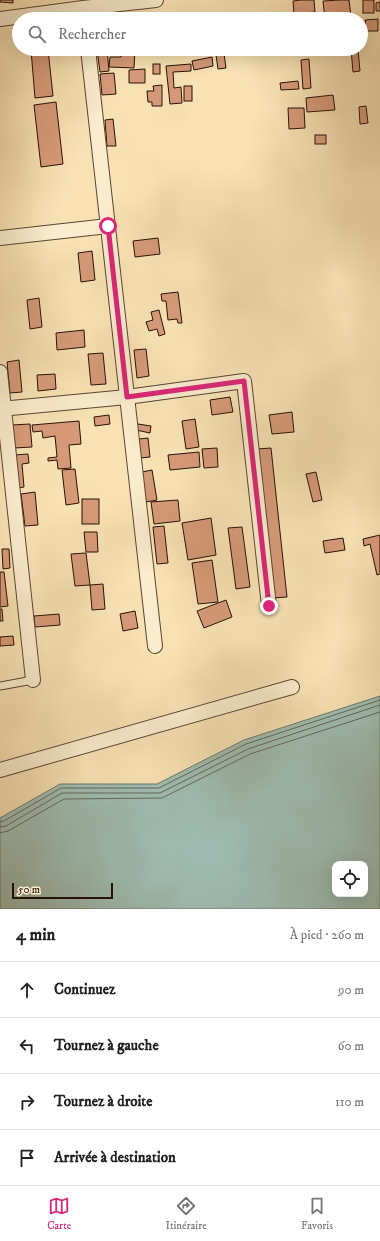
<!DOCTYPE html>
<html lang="fr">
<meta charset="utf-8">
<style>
:root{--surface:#fff;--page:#f2f2f2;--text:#202124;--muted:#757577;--line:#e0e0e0;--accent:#db2777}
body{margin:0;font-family:"IM FELL DW Pica",serif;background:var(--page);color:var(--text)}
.controls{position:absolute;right:12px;bottom:12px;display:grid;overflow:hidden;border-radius:8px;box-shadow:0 4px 16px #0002}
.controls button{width:36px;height:36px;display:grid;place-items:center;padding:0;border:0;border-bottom:1px solid var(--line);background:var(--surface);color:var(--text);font:20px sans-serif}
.scale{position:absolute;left:12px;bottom:10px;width:101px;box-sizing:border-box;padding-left:4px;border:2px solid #261206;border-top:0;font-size:11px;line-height:14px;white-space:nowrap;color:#261206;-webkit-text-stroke:3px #faecce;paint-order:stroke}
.stop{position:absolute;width:12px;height:12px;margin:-9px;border:3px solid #db2777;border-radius:50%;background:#fff}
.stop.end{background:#db2777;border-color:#fff;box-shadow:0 1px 4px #0008}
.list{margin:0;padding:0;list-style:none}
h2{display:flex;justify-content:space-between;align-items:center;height:52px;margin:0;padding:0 16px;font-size:17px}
h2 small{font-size:13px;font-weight:400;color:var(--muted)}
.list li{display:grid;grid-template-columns:26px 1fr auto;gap:12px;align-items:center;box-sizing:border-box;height:56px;padding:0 16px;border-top:1px solid var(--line)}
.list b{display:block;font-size:15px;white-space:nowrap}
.list em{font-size:13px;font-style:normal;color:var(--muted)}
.icon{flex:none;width:22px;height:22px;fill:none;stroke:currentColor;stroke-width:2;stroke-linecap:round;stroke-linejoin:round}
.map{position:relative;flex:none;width:380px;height:909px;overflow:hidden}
.search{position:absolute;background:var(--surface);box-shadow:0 4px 16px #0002;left:12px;right:12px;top:12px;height:44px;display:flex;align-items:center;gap:10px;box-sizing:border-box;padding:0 14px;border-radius:22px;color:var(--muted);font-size:15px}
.sheet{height:276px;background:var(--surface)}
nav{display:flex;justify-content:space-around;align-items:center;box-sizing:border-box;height:56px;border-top:1px solid var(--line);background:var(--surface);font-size:11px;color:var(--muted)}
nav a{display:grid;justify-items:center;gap:2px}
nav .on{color:var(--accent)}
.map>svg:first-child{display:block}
.water{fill:#9ebdb2;stroke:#6e796d;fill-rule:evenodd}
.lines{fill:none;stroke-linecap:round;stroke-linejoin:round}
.shore{stroke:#62685c;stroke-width:1}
.building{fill:#d79a79;stroke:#261206}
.service-casing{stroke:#5a4632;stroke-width:9}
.minor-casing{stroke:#5a4632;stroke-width:16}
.service{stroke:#faecce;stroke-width:7}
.minor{stroke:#faecce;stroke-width:14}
.route{stroke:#db2777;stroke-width:5}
</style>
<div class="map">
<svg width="380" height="909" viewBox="0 0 380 909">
<rect width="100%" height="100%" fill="#f8e2b4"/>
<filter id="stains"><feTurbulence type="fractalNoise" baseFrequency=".005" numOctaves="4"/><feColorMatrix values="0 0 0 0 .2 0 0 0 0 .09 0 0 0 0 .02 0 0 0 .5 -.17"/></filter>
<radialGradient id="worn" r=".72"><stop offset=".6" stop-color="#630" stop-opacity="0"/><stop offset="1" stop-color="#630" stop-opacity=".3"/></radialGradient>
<path class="water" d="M380,696V909H0V818L60,784H157L244,740ZM335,864H365V894H335Z"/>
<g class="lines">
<g class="shore">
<polyline points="0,822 4,821 61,788 159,788 246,744 380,700"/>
<polyline points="0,827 6,826 62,793 160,793 248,749 380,705"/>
<polyline points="0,833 8,831 64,799 162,798 250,754 380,712"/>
</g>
</g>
<g class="building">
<polygon points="0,0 13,0 13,3 0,2"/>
<polygon points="301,0 314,0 315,12 294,14 293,1"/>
<polygon points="340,0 349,0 351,16 325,19 323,1"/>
<rect x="363" y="0" width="11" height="13"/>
<polygon points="380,2 380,11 376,11 376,3"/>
<polygon points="187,14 187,19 161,19 161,16"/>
<polygon points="154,15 154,19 146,19 146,16"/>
<polygon points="378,19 378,31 366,31 365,20"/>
<polygon points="48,49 53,96 35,98 31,50"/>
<polygon points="97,49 107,49 109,71 100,72"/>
<rect x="149" y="49" width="6" height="4"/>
<polygon points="200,49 220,49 220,51 201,55"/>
<polygon points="351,49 358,49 360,71 353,72"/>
<polygon points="121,50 135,50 134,68 109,67 110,57 121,57"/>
<polygon points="224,54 226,68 218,69 216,55"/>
<polygon points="212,57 213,66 194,70 192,61"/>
<polygon points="309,59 311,88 303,89 301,60"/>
<rect x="153" y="64" width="7" height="10"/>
<polygon points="191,64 191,71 173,72 174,88 181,87 182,103 170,104 166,66"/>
<polygon points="145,69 145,83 129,83 129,70"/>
<polygon points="114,73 116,94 102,95 100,74"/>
<polygon points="298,81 299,89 281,90 280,83"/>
<polygon points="162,85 162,106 152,106 152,102 148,102 147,91 154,91 153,86"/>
<rect x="184" y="86" width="8" height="15"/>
<polygon points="333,95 335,110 307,112 306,98"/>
<polygon points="56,102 63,164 41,167 34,105"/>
<polygon points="366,106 368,123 360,124 359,107"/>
<polygon points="288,108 304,108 305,128 289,129"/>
<polygon points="113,119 116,146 107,146 105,120"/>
<rect x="315" y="135" width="11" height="9"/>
<polygon points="158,238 160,254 135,257 133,241"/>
<polygon points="92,251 95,280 81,282 78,253"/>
<polygon points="178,292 182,323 178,323 177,319 168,320 166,301 162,301 161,294"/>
<polygon points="39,298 42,327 30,329 27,300"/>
<polygon points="159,310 165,334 159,336 157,329 149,331 146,322 153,320 151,312"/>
<polygon points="84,330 85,347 57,350 56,333"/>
<polygon points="146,349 149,376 137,378 134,350"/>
<polygon points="103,353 106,384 91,385 88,354"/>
<polygon points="19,360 22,392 10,393 7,362"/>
<polygon points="55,374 56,389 38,391 37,375"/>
<polygon points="230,397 233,412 212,415 210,400"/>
<polygon points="292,412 294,432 272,434 269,415"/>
<polygon points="109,415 110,424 95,426 94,417"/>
<polygon points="195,419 199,447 186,449 182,421"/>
<polygon points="79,421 81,444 69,445 71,468 58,469 57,460 48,461 48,458 57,457 55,436 43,438 42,431 33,432 32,425"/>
<polygon points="30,424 32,447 14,448 12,425"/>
<polygon points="138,424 151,426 150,433 136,430"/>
<polygon points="148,438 150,457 140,458 139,439"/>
<polygon points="217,448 218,467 204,468 202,449"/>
<polygon points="271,448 287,597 273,598 257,449"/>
<polygon points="199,452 200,467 170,470 168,455"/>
<polygon points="28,454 29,463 22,464 24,487 18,488 15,455"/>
<polygon points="75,469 79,503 66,505 62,470"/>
<polygon points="152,470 157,500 146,502 142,472"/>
<polygon points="316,472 322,500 313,502 306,474"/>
<polygon points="35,492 38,525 25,526 21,494"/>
<rect x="82" y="499" width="17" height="25"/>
<polygon points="178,500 180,521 154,524 151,502"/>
<polygon points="211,518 216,555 188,560 182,523"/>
<polygon points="164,526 168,563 157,564 153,527"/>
<polygon points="242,527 250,587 236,589 228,528"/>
<polygon points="84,532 97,532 98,552 86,552"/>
<polygon points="380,535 380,574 377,575 370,544 364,546 363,539"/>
<polygon points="343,538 345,550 325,553 323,541"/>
<polygon points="2,549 9,549 10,568 3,569"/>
<polygon points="86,553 90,585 75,586 71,554"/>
<polygon points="212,560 218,602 198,604 192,563"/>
<polygon points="0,572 4,572 8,606 0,607"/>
<polygon points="103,584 105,609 92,610 90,585"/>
<polygon points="226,600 232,617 204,628 197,611"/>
<polygon points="0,609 2,609 3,621 0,621"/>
<polygon points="135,611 138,628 123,631 120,614"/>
<polygon points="59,614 60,625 35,627 34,616"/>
<polygon points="13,636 14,645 0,646 0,637"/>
</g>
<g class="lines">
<g class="service-casing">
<polyline id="service" points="0,686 33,680"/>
</g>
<g class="minor-casing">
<g id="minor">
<polyline points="0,19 83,8 156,0"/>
<polyline points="88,49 155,646"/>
<polyline points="0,238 108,226"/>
<polyline points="0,372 33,680"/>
<polyline points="0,409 127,397 244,381 269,606"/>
<polyline points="0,770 292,687"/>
</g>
</g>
<use href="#service" class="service"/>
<use href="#minor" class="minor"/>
</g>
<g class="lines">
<polyline class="route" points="108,226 127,397 244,381 269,606"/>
</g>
<rect width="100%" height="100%" filter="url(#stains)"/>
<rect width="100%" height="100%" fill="url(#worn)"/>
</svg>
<div class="controls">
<button><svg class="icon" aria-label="locate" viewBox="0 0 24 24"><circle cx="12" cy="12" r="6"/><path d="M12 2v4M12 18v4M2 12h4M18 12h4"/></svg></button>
</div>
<div class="scale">50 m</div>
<div class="stop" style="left:108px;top:226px"></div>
<div class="stop end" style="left:269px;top:606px"></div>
<div class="search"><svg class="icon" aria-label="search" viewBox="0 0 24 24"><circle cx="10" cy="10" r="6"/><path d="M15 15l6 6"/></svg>Rechercher</div>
</div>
<section class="sheet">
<h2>4 min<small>À pied · 260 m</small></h2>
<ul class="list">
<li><svg class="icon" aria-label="ahead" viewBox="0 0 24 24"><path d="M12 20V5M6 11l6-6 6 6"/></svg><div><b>Continuez</b></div><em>90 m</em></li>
<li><svg class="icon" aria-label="left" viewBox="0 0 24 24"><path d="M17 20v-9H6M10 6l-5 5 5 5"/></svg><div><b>Tournez à gauche</b></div><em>60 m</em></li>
<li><svg class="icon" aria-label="right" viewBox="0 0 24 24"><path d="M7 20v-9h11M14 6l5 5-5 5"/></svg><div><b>Tournez à droite</b></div><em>110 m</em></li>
<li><svg class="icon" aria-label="arrive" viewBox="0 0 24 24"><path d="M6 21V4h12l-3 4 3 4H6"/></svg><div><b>Arrivée à destination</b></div></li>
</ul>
</section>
<nav>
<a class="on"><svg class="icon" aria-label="map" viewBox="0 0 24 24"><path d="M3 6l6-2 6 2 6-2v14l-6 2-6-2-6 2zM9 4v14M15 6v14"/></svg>Carte</a>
<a><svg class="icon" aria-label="directions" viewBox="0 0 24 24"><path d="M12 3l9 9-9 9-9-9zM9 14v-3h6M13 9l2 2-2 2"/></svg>Itinéraire</a>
<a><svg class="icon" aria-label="saved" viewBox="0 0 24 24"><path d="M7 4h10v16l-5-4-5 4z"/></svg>Favoris</a>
</nav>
